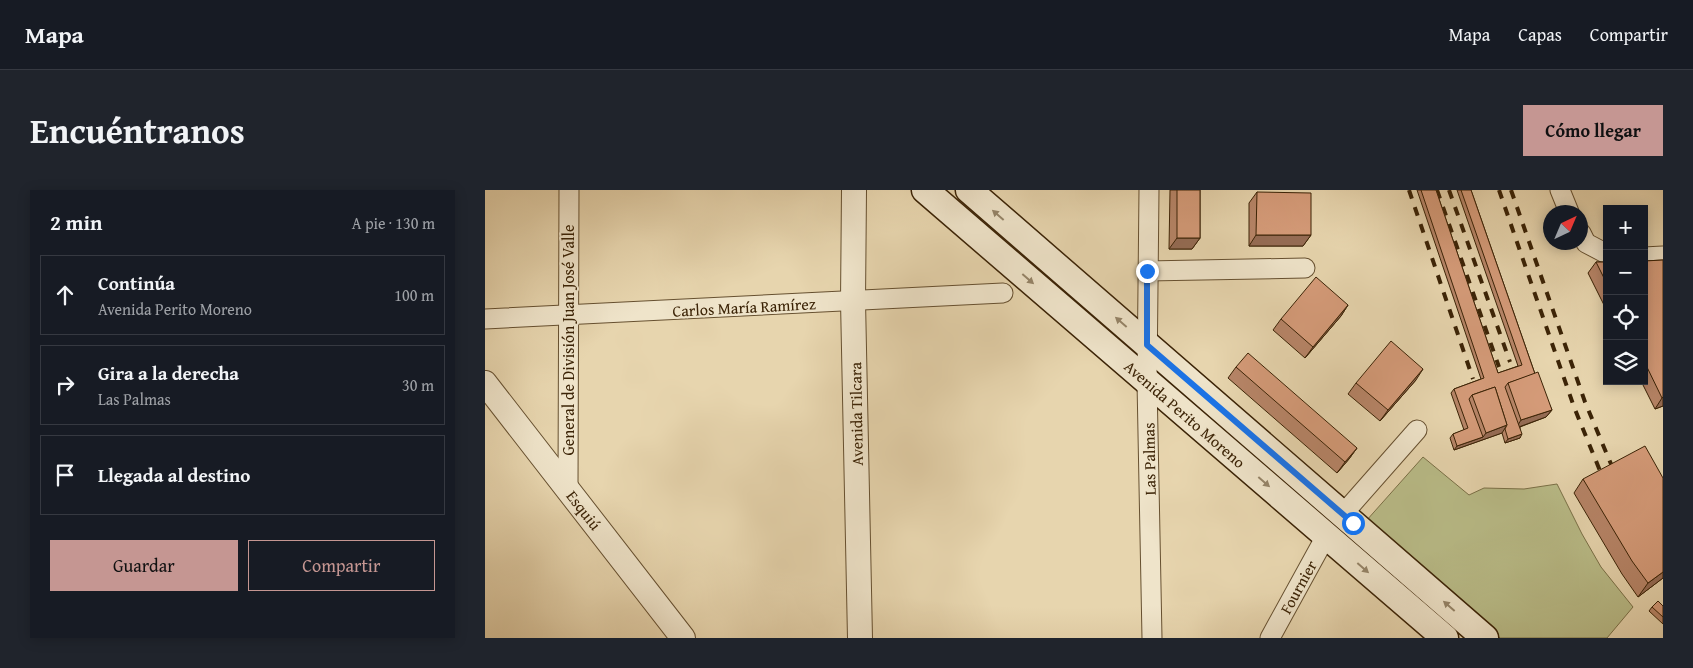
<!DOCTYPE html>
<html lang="es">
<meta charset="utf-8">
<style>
:root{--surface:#171b24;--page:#20242c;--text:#f1f3f6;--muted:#9ea1a6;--line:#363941;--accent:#c59692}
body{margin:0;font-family:"Gentium Book Plus",serif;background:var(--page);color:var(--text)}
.controls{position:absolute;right:15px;top:15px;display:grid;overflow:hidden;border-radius:0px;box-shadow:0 2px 12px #0003}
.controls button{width:45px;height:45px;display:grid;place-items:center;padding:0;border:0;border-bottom:1px solid var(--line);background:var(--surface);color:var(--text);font:25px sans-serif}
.compass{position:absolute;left:1058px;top:15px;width:45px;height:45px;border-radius:50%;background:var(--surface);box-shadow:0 2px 12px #0003;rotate:44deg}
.stop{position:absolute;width:15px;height:15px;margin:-11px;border:4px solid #1a73e8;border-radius:50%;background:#fff}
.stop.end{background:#1a73e8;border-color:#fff;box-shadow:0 1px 5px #0008}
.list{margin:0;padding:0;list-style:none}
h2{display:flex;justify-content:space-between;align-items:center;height:65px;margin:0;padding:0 20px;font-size:21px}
h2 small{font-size:16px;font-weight:400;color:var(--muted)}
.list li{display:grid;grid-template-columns:32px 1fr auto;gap:15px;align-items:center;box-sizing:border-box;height:80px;margin:0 10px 10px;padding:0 10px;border:1px solid var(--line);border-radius:0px}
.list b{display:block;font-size:19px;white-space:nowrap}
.list p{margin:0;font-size:16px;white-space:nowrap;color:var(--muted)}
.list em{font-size:16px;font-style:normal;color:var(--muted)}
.actions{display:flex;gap:10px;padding:15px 20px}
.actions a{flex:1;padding:11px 0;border:1px solid var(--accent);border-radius:0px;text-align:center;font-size:18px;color:var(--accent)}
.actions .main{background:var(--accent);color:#111}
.icon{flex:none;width:28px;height:28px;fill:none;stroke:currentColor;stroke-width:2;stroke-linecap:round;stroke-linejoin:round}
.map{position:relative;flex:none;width:1178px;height:448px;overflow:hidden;border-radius:0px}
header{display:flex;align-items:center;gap:30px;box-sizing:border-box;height:70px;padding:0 25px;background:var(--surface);border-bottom:1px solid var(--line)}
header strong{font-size:24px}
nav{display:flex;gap:28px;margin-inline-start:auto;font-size:18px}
.intro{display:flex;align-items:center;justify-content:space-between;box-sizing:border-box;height:120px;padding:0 30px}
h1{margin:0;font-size:35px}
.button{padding:12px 22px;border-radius:0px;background:var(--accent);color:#111;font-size:18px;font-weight:700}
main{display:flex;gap:30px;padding:0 30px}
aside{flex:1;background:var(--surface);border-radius:0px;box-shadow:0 2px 12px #0003}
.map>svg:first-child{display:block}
.green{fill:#b9bc88;stroke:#7a7047}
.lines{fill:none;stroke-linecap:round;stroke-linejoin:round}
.minor-casing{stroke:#665030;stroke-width:21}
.tertiary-casing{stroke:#665030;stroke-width:26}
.secondary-casing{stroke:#3b2306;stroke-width:29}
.minor{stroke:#efe4ca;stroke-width:19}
.tertiary{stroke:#efe4ca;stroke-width:24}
.secondary{stroke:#efe4ca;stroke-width:26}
.rail{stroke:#3b2306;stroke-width:4;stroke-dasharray:9 9;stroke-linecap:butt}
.wall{fill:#b78568;stroke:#3b2306}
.shaded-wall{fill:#956c55;stroke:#3b2306}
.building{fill:#d59b79;stroke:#3b2306}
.oneway{fill:#958468}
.route{stroke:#1a73e8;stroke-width:6}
.labels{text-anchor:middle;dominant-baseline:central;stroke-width:4;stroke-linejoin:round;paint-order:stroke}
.street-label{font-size:16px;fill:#3b2306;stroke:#efe4ca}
</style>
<header>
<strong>Mapa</strong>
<nav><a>Mapa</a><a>Capas</a><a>Compartir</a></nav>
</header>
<div class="intro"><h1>Encuéntranos</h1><a class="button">Cómo llegar</a></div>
<main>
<aside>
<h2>2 min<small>A pie · 130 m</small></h2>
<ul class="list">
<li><svg class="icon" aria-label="ahead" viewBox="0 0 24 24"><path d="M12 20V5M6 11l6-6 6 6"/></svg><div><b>Continúa</b><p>Avenida Perito Moreno</p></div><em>100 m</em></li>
<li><svg class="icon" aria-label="right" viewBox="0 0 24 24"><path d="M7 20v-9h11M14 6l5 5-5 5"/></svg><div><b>Gira a la derecha</b><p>Las Palmas</p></div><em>30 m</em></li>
<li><svg class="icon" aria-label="arrive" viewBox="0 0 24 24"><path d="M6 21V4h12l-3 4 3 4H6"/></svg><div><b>Llegada al destino</b></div></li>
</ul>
<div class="actions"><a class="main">Guardar</a><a>Compartir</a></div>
</aside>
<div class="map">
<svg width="1178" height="448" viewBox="0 0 1178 448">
<rect width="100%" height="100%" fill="#e7d5ae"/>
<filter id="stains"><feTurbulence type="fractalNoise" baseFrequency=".004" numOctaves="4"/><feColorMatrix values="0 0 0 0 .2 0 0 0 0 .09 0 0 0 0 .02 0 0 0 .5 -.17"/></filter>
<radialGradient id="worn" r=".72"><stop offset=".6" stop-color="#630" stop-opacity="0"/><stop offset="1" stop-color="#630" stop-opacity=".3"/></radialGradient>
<polygon class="green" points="938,267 984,305 999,298 1039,299 1072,294 1097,344 1116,377 1148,417 1122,448 1015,448 881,331"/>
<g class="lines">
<g class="minor-casing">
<g id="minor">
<polyline points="664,0 662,192 667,448"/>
<polyline points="1075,0 1084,22"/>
<polyline points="1096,43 1101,53 1122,64"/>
<polyline points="1159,67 1178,66"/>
<polyline points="662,81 820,78"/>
<polyline points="0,129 518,103"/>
<polyline points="83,299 84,0"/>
<polyline points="858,324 932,240"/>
<polyline points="785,448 841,346"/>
</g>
</g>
<g class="tertiary-casing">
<g id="tertiary">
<polyline points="369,0 368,111 375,448"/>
<polyline points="0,193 198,448"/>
</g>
</g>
<g class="secondary-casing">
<g id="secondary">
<polyline points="440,0 960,448"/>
<polyline points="484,0 1000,448"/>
</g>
</g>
<use href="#minor" class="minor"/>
<use href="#tertiary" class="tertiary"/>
<use href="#secondary" class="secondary"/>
<g class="rail">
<polyline points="924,0 988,189"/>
<polyline points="952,0 1014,177"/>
<polyline points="964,0 1025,172"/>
<polyline points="1014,0 1089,217 1120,293"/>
<polyline points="1026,0 1100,212 1131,286"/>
</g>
</g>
<g class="wall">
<polygon points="685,0 715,0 715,48 707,59 684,59"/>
<polygon points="932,0 951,0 1013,183 1033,176 972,0 986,0 1050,184 1067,220 1061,227 1035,237 1035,248 1020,253 1017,243 969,260 965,248 968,244 979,240 966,203 969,199 996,189"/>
<polygon points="772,2 826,45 818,56 764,56 764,13"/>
<polygon points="1178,70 1178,216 1170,219 1156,191 1159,191 1159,71"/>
<polygon points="1111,72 1122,72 1122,121 1103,83"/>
<polygon points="863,115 856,126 820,168 788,140 796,129"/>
<polygon points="751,177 872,258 864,269 852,283 743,188"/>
<polygon points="931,190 895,231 863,204 871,193"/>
<polygon points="1098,289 1178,388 1153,407 1137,384 1089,303"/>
<polygon points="1178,416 1178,434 1164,421 1167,417"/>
</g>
<g class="shaded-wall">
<polygon points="771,45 826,45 818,56 764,56"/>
<polygon points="692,48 715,48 707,59 684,59"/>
<polygon points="863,115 856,126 820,168 828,157"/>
<polygon points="938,179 931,190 895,231 903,220"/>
<polygon points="1178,207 1178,216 1170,219 1177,208"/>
<polygon points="1067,220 1061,227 1031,238 1036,230"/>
<polygon points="1022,235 1017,243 969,260 972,256 998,247 1001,243"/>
<polygon points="1037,244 1035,248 1020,253 1023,249"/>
<polygon points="872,258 864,269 852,283 860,272"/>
<polygon points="1178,382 1178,388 1153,407 1163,393"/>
</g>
<g class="building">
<rect x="692" y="0" width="23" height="48"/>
<polygon points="936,0 951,0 1013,183 1037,175 976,0 986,0 1050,184 1023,193 1020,197 1037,244 1023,249 1020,239 1022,235 1010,197 987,205 984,209 998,247 972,256 968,244 983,238 969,199 999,188"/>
<polygon points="772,2 826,3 826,45 771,45"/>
<polygon points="1178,70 1178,207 1177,208 1159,171 1159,71"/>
<polygon points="1111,72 1122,72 1122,94"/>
<polygon points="831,87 863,115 828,157 796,129"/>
<polygon points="906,151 938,179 903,220 871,193"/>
<polygon points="763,163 872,258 860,272 751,177"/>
<polygon points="1053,182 1067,220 1036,230 1023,193"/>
<polygon points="1010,197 1022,235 1001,243 987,205"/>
<polygon points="1160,256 1178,288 1178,382 1163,393 1147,371 1098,289"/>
<polygon points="1173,411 1178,416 1178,427 1167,417"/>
</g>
<defs><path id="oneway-solid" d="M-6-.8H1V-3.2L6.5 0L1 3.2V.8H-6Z" transform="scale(1.25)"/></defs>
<g class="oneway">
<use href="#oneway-solid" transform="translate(513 25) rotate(-139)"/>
<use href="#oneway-solid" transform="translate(543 89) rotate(41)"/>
<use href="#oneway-solid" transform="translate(636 132) rotate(-139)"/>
<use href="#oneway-solid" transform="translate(779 292) rotate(41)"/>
<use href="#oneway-solid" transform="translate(878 378) rotate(41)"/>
<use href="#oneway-solid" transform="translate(964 416) rotate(-139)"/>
</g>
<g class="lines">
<polyline class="route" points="662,81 662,155 868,333"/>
</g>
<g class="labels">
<g class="street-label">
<text transform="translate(259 117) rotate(-3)">Carlos María Ramírez</text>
<text transform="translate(83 150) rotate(-90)">General de División Juan José Valle</text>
<text transform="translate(371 224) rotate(-91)">Avenida Tilcara</text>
<text transform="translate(700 224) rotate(41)">Avenida Perito Moreno</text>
<text transform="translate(664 269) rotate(-91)">Las Palmas</text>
<text transform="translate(99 320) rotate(52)">Esquiú</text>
<text transform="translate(813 397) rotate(-61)">Fournier</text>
</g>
</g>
<rect width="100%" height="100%" filter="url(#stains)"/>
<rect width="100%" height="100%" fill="url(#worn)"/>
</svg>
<div class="controls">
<button>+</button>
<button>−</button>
<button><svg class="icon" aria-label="locate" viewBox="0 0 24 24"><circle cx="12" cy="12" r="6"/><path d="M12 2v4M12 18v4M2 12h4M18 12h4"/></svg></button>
<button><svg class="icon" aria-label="layers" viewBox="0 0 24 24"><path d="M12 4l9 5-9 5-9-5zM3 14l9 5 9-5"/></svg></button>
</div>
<svg class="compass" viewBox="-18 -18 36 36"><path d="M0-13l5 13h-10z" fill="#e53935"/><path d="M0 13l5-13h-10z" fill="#9ea1a6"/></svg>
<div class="stop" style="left:868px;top:333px"></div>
<div class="stop end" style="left:662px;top:81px"></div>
</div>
</main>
